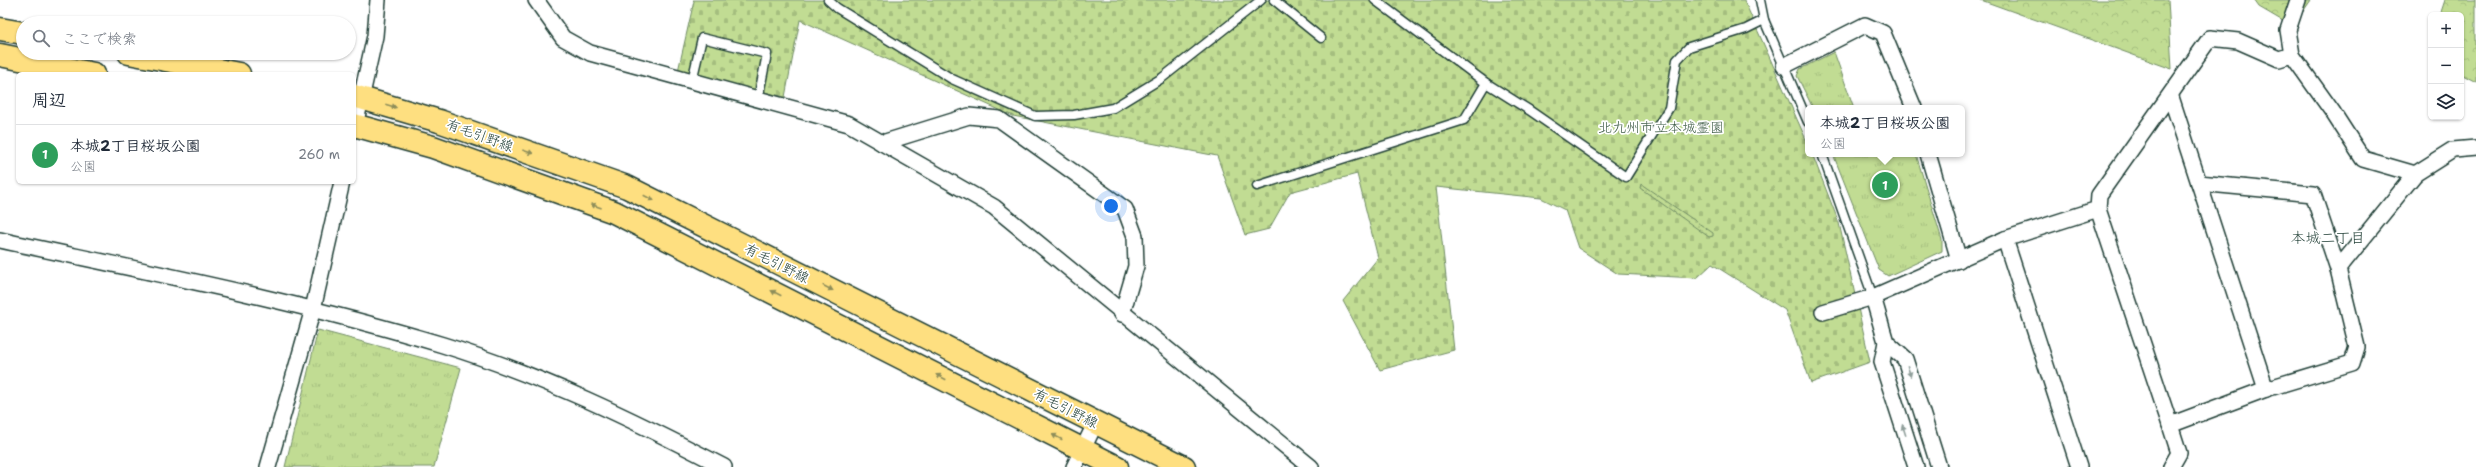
<!DOCTYPE html>
<html lang="ja">
<meta charset="utf-8">
<style>
:root{--surface:#fff;--page:#f6f6f7;--text:#1f2937;--muted:#747a83;--line:#e0e1e3;--accent:#7c3aed}
body{margin:0;font-family:"Shantell Sans","Klee One",sans-serif;background:var(--page);color:var(--text)}
.controls{position:absolute;right:12px;top:12px;display:grid;overflow:hidden;border-radius:6px;box-shadow:0 1px 3px #0004}
.controls button{width:36px;height:36px;display:grid;place-items:center;padding:0;border:0;border-bottom:1px solid var(--line);background:var(--surface);color:var(--text);font:20px sans-serif}
.you{position:absolute;left:1111px;top:206px;width:14px;height:14px;margin:-10px;border:3px solid #fff;border-radius:50%;background:#1a73e8;box-shadow:0 0 0 6px #1a73e833}
.badge{display:grid;place-items:center;width:26px;height:26px;border-radius:50%;background:var(--accent);color:#fff;font-size:13px;font-weight:700}
.pin{position:absolute;translate:-50% -50%;border:2px solid #fff;box-shadow:0 1px 4px #0006}
.popup{position:absolute;left:1805px;top:105px;width:160px;height:52px;box-sizing:border-box;display:grid;place-content:center;border-radius:6px;background:var(--surface);filter:drop-shadow(0 1px 3px #0005);font-size:13px;white-space:nowrap;color:var(--muted)}
.popup b{font-size:15px;color:var(--text)}
.popup::after{content:'';position:absolute;left:50%;top:100%;margin-left:-8px;border:8px solid transparent;border-top-color:var(--surface)}
.list{margin:0;padding:0;list-style:none}
h2{display:flex;justify-content:space-between;align-items:center;height:52px;margin:0;padding:0 16px;font-size:17px}
h2 small{font-size:13px;font-weight:400;color:var(--muted)}
.list li{display:grid;grid-template-columns:26px 1fr auto;gap:12px;align-items:center;box-sizing:border-box;height:60px;padding:0 16px;border-top:1px solid var(--line)}
.list b{display:block;font-size:15px;white-space:nowrap}
.list p{margin:0;font-size:13px;white-space:nowrap;color:var(--muted)}
.list em{font-size:13px;font-style:normal;color:var(--muted)}
.icon{flex:none;width:22px;height:22px;fill:none;stroke:currentColor;stroke-width:2;stroke-linecap:round;stroke-linejoin:round}
.map{position:relative;flex:none;width:2476px;height:467px;overflow:hidden}
.search{position:absolute;background:var(--surface);box-shadow:0 1px 3px #0004;left:16px;top:16px;width:340px;height:44px;display:flex;align-items:center;gap:10px;box-sizing:border-box;padding:0 14px;border-radius:22px;color:var(--muted);font-size:15px}
.panel{position:absolute;background:var(--surface);box-shadow:0 1px 3px #0004;left:16px;top:72px;width:340px;height:112px;border-radius:6px}
.map>svg:first-child{display:block}
.grass{fill:url(#grass-tufts);stroke:#708c64}
.forest{fill:url(#forest-crowns);stroke:#708c64}
.cemetery{fill:url(#cemetery-stones);stroke:#708c64}
.garden{fill:url(#garden-dots);stroke:#708c64}
.lines{fill:none;stroke-linecap:round;stroke-linejoin:round}
.service-casing{stroke:#1f3d34;stroke-width:11}
.minor-casing{stroke:#1f3d34;stroke-width:18}
.primary-casing{stroke:#1f3d34;stroke-width:25}
.service{stroke:#fff;stroke-width:8}
.minor{stroke:#fff;stroke-width:15}
.primary{stroke:#fedf80;stroke-width:22}
.oneway{fill:#8e8e5a}
.oneway2{fill:#8f9e9a}
.labels{text-anchor:middle;dominant-baseline:central;stroke-width:3.5;stroke-linejoin:round;paint-order:stroke}
.park-label{font-size:14px;fill:#3f5d47;stroke:#fff}
.street-label{font-size:14px;fill:#1f3d34;stroke:#fff}
.neighbourhood-label{font-size:15px;fill:#1f3d34;stroke:#fff}
</style>
<div class="map">
<svg width="2476" height="467" viewBox="0 0 2476 467">
<defs>
<pattern id="grass-tufts" width="24" height="20" patternUnits="userSpaceOnUse"><rect width="24" height="20" fill="#c1dc93"/><path d="M3 7l-1-3M5 7V3M7 7l1-3M15 17l-1-3M17 17v-4M19 17l1-3" fill="none" stroke="#a5be7f"/></pattern>
<pattern id="forest-crowns" width="20" height="18" patternUnits="userSpaceOnUse"><rect width="20" height="18" fill="#c1dc93"/><path d="M2 6a3 3 0 1 1 6 0M12 15a3 3 0 1 1 6 0" fill="none" stroke="#a5be7f"/></pattern>
<pattern id="cemetery-stones" width="16" height="16" patternUnits="userSpaceOnUse"><rect width="16" height="16" fill="#c1dc93"/><path d="M2 7V4a2 2 0 0 1 4 0v3zM10 15v-3a2 2 0 0 1 4 0v3z" fill="#a5be7f"/></pattern>
<pattern id="garden-dots" width="8" height="8" patternUnits="userSpaceOnUse"><rect width="8" height="8" fill="#c1dc93"/><path d="M2 2h.1M6 6h.1" fill="none" stroke="#a5be7f" stroke-width="1.8" stroke-linecap="round"/></pattern>
</defs>
<rect width="100%" height="100%" fill="#fff"/>
<filter id="ink" filterUnits="userSpaceOnUse"><feTurbulence type="fractalNoise" baseFrequency=".025" numOctaves="2"/><feDisplacementMap in="SourceGraphic" scale="8" xChannelSelector="R" yChannelSelector="G"/><feConvolveMatrix kernelMatrix="1 2 1 2 8 2 1 2 1" color-interpolation-filters="sRGB"/></filter>
<g filter="url(#ink)">
<g class="grass">
<polygon points="1834,52 1854,108 1813,108 1797,76 1800,69"/>
<polygon points="1833,154 1916,154 1942,240 1942,251 1888,276 1879,270"/>
<polygon points="318,330 461,368 434,467 285,467"/>
</g>
<g class="forest">
<polygon points="1981,0 2168,0 2172,69"/>
<polygon points="2254,0 2311,0 2302,13 2288,24 2259,7"/>
<polygon points="2445,0 2476,0 2476,82 2461,74 2461,15 2440,15"/>
</g>
<polygon class="cemetery" points="693,0 1744,0 1808,144 1808,154 1813,156 1839,223 1870,362 1811,383 1785,310 1712,264 1697,278 1618,274 1578,248 1565,210 1541,198 1436,187 1454,350 1380,370 1343,301 1378,258 1357,174 1290,192 1269,229 1245,235 1217,156 1013,116 800,20 785,97 678,71 694,1"/>
<polygon class="garden" points="1641,184 1713,233 1713,236 1709,237 1640,188"/>
<g class="lines">
<g class="service-casing">
<g id="service">
<polyline points="828,0 837,8 952,79 1035,116 1074,115 1113,108 1162,78 1261,0"/>
<polyline points="1274,0 1321,38"/>
<polyline points="1375,0 1486,83 1529,110 1626,177 1669,108 1677,60 1689,47 1746,29 1764,20"/>
<polyline points="1760,0 1764,20 1808,122"/>
<polyline points="692,81 702,38 767,54 758,99"/>
<polyline points="1822,154 1873,297"/>
<polyline points="1257,186 1464,120 1486,83"/>
</g>
</g>
<g class="minor-casing">
<g id="minor">
<polyline points="536,0 563,38 590,53 849,124 994,207 1311,467"/>
<polyline points="2298,0 2288,30 2292,55 2332,111 2363,159 2415,174 2453,150 2476,148"/>
<polyline points="1784,66 1865,25 1883,33 1914,108"/>
<polyline points="2171,97 2199,183 2313,194 2338,269 2357,347 2352,363 2266,389 2170,425 2179,453 2171,467"/>
<polyline points="354,130 375,36 378,0"/>
<polyline points="882,143 969,116 999,119 1125,209 1135,236 1136,266 1122,314"/>
<polyline points="1928,154 1959,260"/>
<polyline points="2199,183 2266,389"/>
<polyline points="2098,209 2170,425"/>
<polyline points="2005,239 2079,467"/>
<path d="M0,240C148,272 298,301 443,345C541,375 634,420 724,467"/>
<polyline points="2338,269 2415,174"/>
<polyline points="1873,297 1886,342 1882,362 1916,467"/>
<polyline points="1823,312 1873,297 2005,239 2098,209 2099,195 2210,38 2238,41 2279,59 2292,55"/>
<polyline points="1886,342 1905,359 1939,467"/>
<polyline points="268,467 313,309 342,182"/>
<polyline points="1074,467 1096,422"/>
</g>
</g>
<g class="primary-casing">
<g id="primary">
<polyline points="0,29 23,33"/>
<polyline points="129,53 239,74"/>
<polyline points="0,55 94,74"/>
<polyline points="354,96 439,121 627,187 1184,467"/>
<polyline points="354,125 433,147 614,212 1117,467"/>
</g>
</g>
<use href="#service" class="service"/>
<use href="#minor" class="minor"/>
<use href="#primary" class="primary"/>
</g>
<defs><path id="oneway-solid" d="M-6-.8H1V-3.2L6.5 0L1 3.2V.8H-6Z"/></defs>
<g class="oneway">
<use href="#oneway-solid" transform="translate(391 106) rotate(17)"/>
<use href="#oneway-solid" transform="translate(528 152) rotate(19)"/>
<use href="#oneway-solid" transform="translate(649 198) rotate(27)"/>
<use href="#oneway-solid" transform="translate(596 206) rotate(-160)"/>
<use href="#oneway-solid" transform="translate(828 288) rotate(27)"/>
<use href="#oneway-solid" transform="translate(776 293) rotate(-153)"/>
<use href="#oneway-solid" transform="translate(941 377) rotate(-153)"/>
<use href="#oneway-solid" transform="translate(1057 437) rotate(-153)"/>
</g>
<g class="oneway2">
<use href="#oneway-solid" transform="translate(1909 371) rotate(73)"/>
<use href="#oneway-solid" transform="translate(1904 430) rotate(-108)"/>
</g>
</g>
<g class="labels">
<g class="park-label">
<text x="1661" y="127">北九州市立本城霊園</text>
</g>
<g class="street-label">
<text transform="translate(480 135) rotate(20)">有毛引野線</text>
<text transform="translate(777 263) rotate(27)">有毛引野線</text>
<text transform="translate(1066 408) rotate(27)">有毛引野線</text>
</g>
<g class="neighbourhood-label">
<text x="2328" y="238">本城二丁目</text>
</g>
</g>
</svg>
<div class="controls">
<button>+</button>
<button>−</button>
<button><svg class="icon" aria-label="layers" viewBox="0 0 24 24"><path d="M12 4l9 5-9 5-9-5zM3 14l9 5 9-5"/></svg></button>
</div>
<div class="you"></div>
<div class="pin badge" style="left:1885px;top:185px;background:#2e9e5b">1</div>
<div class="popup"><b>本城2丁目桜坂公園</b>公園</div>
<div class="search"><svg class="icon" aria-label="search" viewBox="0 0 24 24"><circle cx="10" cy="10" r="6"/><path d="M15 15l6 6"/></svg>ここで検索</div>
<section class="panel">
<h2>周辺<small></small></h2>
<ul class="list">
<li><span class="badge" style="background:#2e9e5b">1</span><div><b>本城2丁目桜坂公園</b><p>公園</p></div><em>260 m</em></li>
</ul>
</section>
</div>
